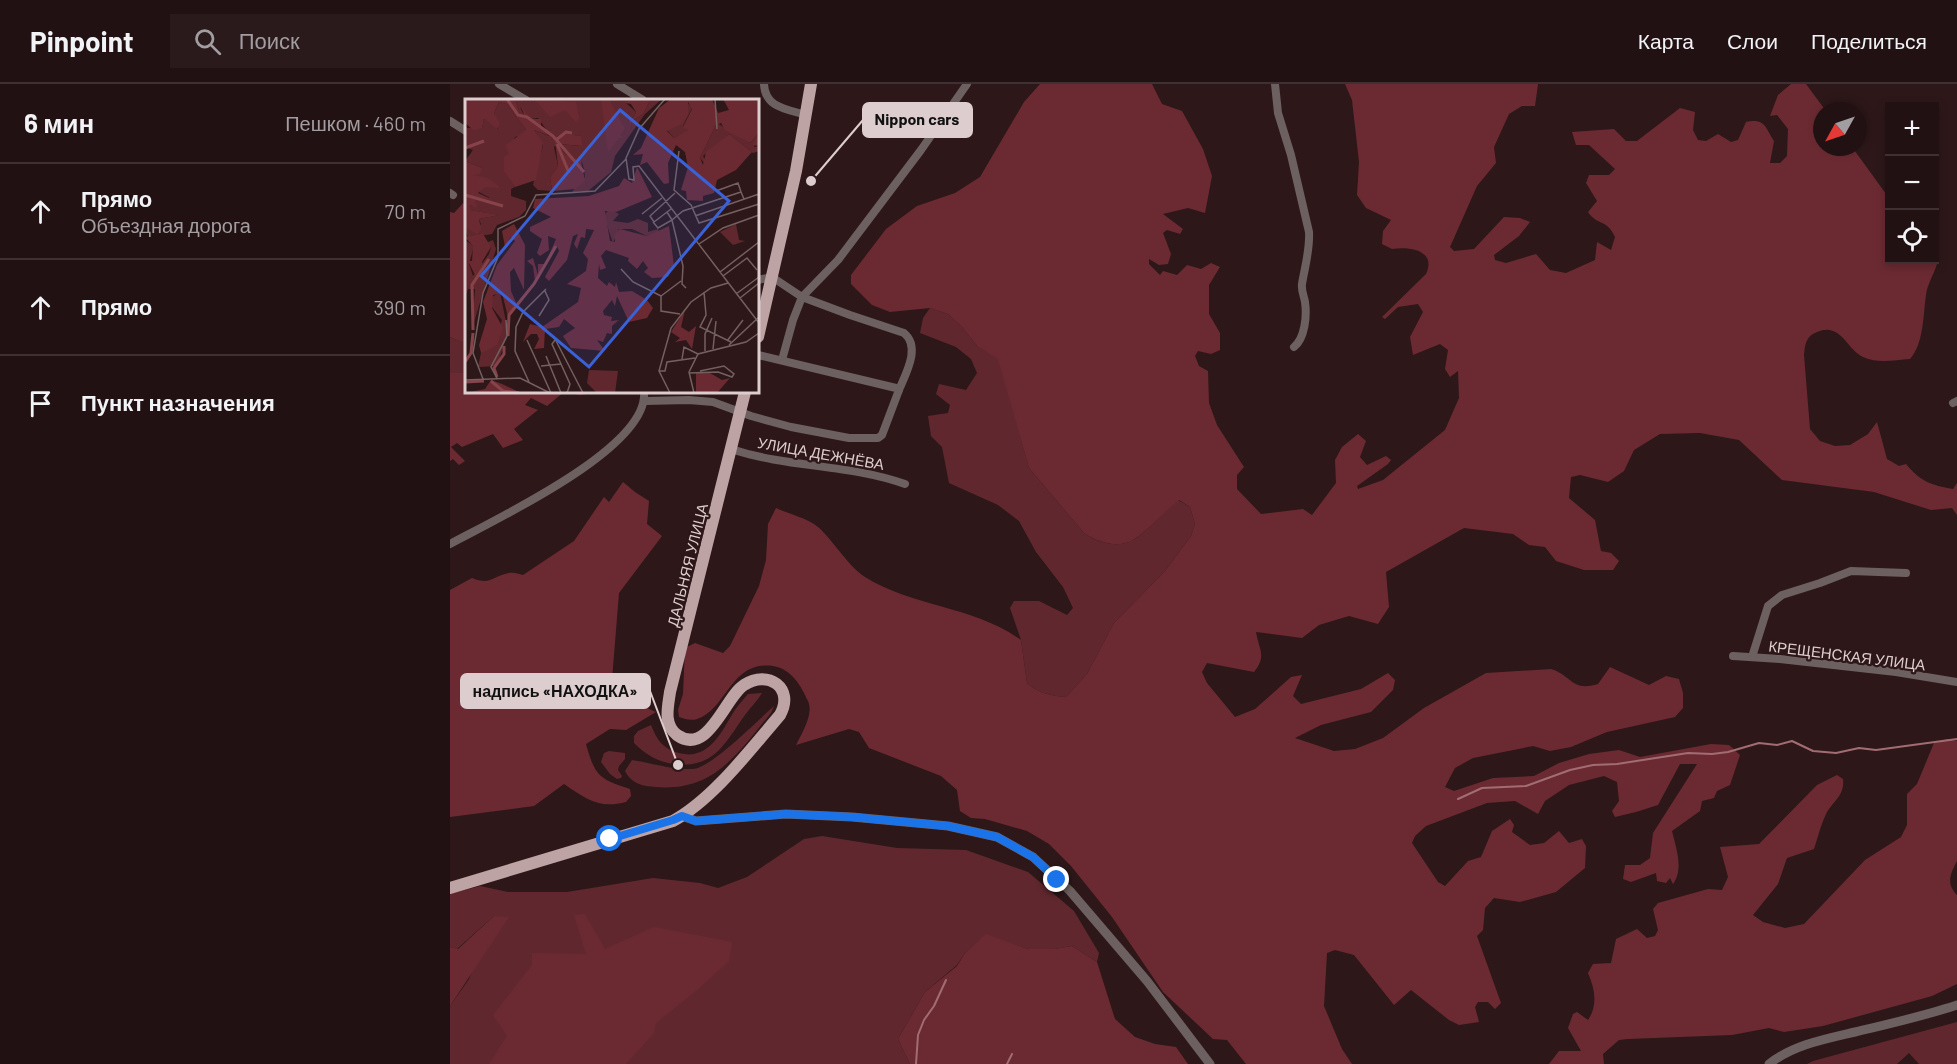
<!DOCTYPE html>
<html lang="ru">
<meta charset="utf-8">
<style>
:root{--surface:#221113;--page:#2a1a1c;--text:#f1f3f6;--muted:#a29da0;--line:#3f3133}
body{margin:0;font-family:Barlow,sans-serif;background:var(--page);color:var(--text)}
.controls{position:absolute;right:18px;top:18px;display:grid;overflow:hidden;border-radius:0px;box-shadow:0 3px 9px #0003}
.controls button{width:54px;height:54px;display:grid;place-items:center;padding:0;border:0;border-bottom:2px solid var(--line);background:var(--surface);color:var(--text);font:30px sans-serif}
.compass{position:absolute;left:1363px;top:18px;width:54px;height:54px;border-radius:50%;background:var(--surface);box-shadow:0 3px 9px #0003;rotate:230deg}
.stop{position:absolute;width:18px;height:18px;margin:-14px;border:4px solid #1a73e8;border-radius:50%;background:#fff}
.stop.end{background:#1a73e8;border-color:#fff;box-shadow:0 2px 6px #0008}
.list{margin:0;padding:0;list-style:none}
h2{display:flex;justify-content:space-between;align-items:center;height:78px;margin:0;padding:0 24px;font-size:26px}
h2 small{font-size:20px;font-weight:400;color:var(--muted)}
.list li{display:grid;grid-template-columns:39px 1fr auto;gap:18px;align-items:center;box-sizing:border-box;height:96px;padding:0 24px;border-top:2px solid var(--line)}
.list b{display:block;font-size:22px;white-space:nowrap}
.list p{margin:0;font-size:20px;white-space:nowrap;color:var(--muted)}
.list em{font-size:20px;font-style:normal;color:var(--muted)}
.icon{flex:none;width:33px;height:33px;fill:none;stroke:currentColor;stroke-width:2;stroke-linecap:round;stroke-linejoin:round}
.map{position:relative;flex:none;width:1507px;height:980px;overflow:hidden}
header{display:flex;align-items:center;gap:36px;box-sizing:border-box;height:84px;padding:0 30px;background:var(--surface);border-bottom:2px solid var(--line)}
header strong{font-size:28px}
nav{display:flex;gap:33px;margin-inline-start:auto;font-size:21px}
.search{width:420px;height:54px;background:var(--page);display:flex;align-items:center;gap:15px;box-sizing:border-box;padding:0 21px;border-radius:0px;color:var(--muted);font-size:22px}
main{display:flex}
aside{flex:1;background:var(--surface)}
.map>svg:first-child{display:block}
.green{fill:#60282e}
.forest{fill:#6b2a32}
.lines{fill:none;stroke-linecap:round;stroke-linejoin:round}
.stream{stroke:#a16c72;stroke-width:2}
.minor{stroke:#6d6060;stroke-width:8}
.tertiary{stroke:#6d6060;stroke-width:9}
.primary{stroke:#bda3a3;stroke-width:12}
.route{stroke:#1a73e8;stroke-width:8}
.labels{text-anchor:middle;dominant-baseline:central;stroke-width:4.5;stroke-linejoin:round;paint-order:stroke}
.street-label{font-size:15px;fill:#decdce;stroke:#2d1719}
.inset-river{fill:none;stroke:#87434a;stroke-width:3}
.inset-road{fill:none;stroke:#746061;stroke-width:1.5}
.view{fill:#3a61d6;fill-opacity:0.15;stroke:#3a61d6;stroke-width:3}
.inset-edge{fill:none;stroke:#decdce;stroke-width:3}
.leader{fill:none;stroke:#decdce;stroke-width:2}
.callout-dot{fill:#decdce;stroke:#2d1719;stroke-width:2}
.callout{fill:#decdce;stroke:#decdce;stroke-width:2}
.callout-label{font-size:16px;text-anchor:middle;font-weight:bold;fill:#111}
</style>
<header>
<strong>Pinpoint</strong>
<div class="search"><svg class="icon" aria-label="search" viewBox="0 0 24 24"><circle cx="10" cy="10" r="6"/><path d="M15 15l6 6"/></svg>Поиск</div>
<nav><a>Карта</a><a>Слои</a><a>Поделиться</a></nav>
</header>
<main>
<aside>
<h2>6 мин<small>Пешком · 460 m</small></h2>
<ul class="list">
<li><svg class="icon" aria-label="ahead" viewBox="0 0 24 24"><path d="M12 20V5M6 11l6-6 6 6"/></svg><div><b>Прямо</b><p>Объездная дорога</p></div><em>70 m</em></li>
<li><svg class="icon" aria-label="ahead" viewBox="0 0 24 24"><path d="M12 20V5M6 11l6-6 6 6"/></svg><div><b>Прямо</b></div><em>390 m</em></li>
<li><svg class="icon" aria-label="arrive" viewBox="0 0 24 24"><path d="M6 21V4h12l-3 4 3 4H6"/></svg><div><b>Пункт назначения</b></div></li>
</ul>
</aside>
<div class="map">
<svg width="1507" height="980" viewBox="0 0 1507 980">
<rect width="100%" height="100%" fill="#2d1719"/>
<g class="green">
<path d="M480,224L498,230L512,243L528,263L549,275L579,384L634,449C646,458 668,465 683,456C695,449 716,427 728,416L740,423L745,440L741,452L715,487L664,539L637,590L616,613C601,612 588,609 577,599L571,556L560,524L564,517H589L617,531L623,524L613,503L586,468L569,437L548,421L499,399L492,363L481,352L478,332L498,329L500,321L486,310L489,300L516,306L527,289L521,275L506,263L470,249L473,234Z"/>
<polygon points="0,253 16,260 16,289 0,289"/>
<path d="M312,609C307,617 301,623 295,631C275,659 264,685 224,680C208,678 195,670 184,659V652L188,647L201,641C207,656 213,665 229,669C258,677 271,649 283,629C287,622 293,616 298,610Z"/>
<path d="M324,622L321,629C288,669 264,708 206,703C192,702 182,700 175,687L182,676C202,679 222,686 243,685C261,684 308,636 324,622Z"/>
<polygon points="159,667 175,669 175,675 169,682 168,686 172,692 171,694 167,695 160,690 151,678 154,669"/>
<polygon points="372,752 447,764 516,766 578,788 624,827 649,869 647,878 622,862 604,865 578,865 536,851 515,869 507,881 475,908 448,955 460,980 0,980 0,922 19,895 44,832 7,865 0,863 0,810 30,802 58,808 117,808 203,794 250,799 268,804 297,793 354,755"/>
<polygon points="1507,938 1507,980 1469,980 1459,969 1447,980 1357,980 1363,977"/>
</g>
<g class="forest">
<path d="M590,0H702L712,20L732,27L753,65L762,92L755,129L738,124L713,130L733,145L730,150L717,146L713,149L721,170L718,180L709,181L699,175V180L710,191L713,187L727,191L737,181L751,185L761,179L770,183L759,201V230L770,249V266L761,270L748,267L745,272L749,282L758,287L759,319L767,341L794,383L787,391V405L811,430L853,425L862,431L886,399L885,376L892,363L908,350L916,357L910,373L917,381L936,372L941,376L938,380L907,402L908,405L933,396L995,346L1009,314L1008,287L1000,293L995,285L998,266L990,260L963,271L960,253L973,228L968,220L948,223L935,235L932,233L976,190C987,166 959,162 942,165L932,160L933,147L941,136L916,124L907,111L909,78L902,16L895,0H1088L1085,22H1072L1059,30L1044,63L1046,79L1027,102L1000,163L1004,167L1024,165L1054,133L1070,134L1080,138L1069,152L1044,171L1045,176L1056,179L1086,170L1100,186L1116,189L1145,176L1147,158L1161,166L1165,153C1157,135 1146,141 1138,128L1147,117L1136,99L1139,91H1159L1165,85L1139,61H1126L1122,48L1164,45L1176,57H1187L1230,24L1245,28L1243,46L1248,56L1256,57L1268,50L1281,58L1288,56L1296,38C1315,34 1315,43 1324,57L1320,79H1330L1337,72L1338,45L1327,31L1320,32L1328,11L1341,0H1356L1376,27H1372V63H1402L1439,114L1440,176H1484L1487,180C1484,190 1477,201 1476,211C1473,232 1474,259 1460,275C1444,276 1429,280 1413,273C1396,265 1391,238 1367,248C1356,252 1355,260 1354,271L1360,345L1370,357L1385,362L1400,361L1418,350L1427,338L1437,375L1449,382L1456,380C1471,398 1481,401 1503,405L1507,399V431L1502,424L1481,426L1424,408L1332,396L1289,356L1250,349L1210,350L1184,366L1174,387L1158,398L1130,391L1121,393L1119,414L1145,436L1151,467L1161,469L1169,477L1163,486H1134L1106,477L1095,463L1079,461L1063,450L1014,444L936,488L939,523L928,540L899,532L869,541L852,554L806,548C809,566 817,572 804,588L757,579L752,588L757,599L785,633L805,625L841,593L852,591L843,612L851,620L911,605L938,589L945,596L943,606L921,628L871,641L845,654L884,667L905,665L933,654L974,624L1036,589L1101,585C1123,592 1121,608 1148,600L1160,583L1199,601L1216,592L1229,595L1233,609V624L1225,633L1157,648L1121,663L1100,667L1083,662L1023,674L1005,684L995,703L1004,707L1043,694L1084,692L1109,679L1139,670L1169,666L1190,673L1261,660L1279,661L1290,671L1280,701L1267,707L1264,714L1252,717L1250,727L1222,747C1226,764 1234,785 1223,800L1220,794L1216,799L1207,797L1206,789L1181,798L1173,795L1175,781H1190L1200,774L1203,749L1247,680H1230L1208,721L1186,728L1165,733L1162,727L1169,717L1167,698L1154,692L1119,701L1095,717L1088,730L1065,717L1037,719L976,742L965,752L962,759L988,798L995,802L1018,777L1031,773L1042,747L1060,735L1064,741L1062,748L1080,761L1094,759L1109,747L1119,759L1132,755L1136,762L1135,784L1106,808L1070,818L1044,814L1035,824L1033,846L1027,852L1051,919L1045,925L1038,918H1028L1025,923L1029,938L1009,941L999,936L961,906L944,921L904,871L885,866L877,869L874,922L892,965L902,980H796L777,956L763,955L713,908L662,833L621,782L599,760L577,747L535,735L521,734L510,727L507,706L491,692L419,664L409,648L399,645L346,661C352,649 364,630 358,617C351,602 342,585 323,582C280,576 277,626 247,635C241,637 235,635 229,633L228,626L233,610L235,564L245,559L273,569L280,562L309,502L316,476L318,440L326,424C339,430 357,434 368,443C383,456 398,482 415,493C463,523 524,522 571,556L577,599C588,609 601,612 616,613L637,590L664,539L715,487L741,452L745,440L740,423L729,416C716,427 695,449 683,456C668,465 647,458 634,449L579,384L548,275L528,263L512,243L498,230L480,224L440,228L422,221L401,200V191L436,145L467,122L505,109L530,93L574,18Z"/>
<polygon points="16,116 16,260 0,253 0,128 4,129"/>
<polygon points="0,289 16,289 16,308 148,308 130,311 114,308 97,322 81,314 75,321 88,326 64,345 73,356 53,364 43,350 12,363 7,359 1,363 15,377 9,381 3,375 0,377"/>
<path d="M173,398L185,408L199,417L197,440L212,452L169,509L161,608L206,628L176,646L160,645L136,660C145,692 149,695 180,705L181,712L176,718C149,725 136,715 114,700L84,722L0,733V506L22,494C41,502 42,492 59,489C63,488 69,490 73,491L124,457L154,413L159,418Z"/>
<path d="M1497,655L1507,657V777C1500,790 1496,800 1507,811V900L1482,912L1373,942L1334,948L1319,944L1282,951L1178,955L1169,956L1153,970L1154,980H1099L1109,967H1131L1118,944L1123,930L1127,928L1138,936C1148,921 1145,905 1138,889L1143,880L1161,879L1166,855L1187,845L1197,854L1205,852L1208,846L1203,825L1208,819L1258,805L1272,806L1278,793L1270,763L1309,760L1367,701L1387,691L1393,695C1395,711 1384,716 1377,728C1371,740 1368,753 1364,765L1337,774L1328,800L1303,831L1313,838L1335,844L1354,840L1415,776L1451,753L1457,741V710L1467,700L1484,659Z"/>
<polygon points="135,830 155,865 204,843 282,858 279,877 247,906 206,939 204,949 176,980 39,980 57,952 43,931 82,881 82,869 136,870 124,831"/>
<polygon points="44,832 59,833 0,922 0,863 8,865"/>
<polygon points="536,850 578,865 604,865 622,862 647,878 665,935 685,953 705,960 726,963 738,980 460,980 448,955 475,908 507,882 515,869"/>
</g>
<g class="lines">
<g class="stream">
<polyline points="1008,715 1032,704 1076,702 1120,686 1143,681 1167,680 1238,669 1262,670 1278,668 1309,659 1327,661 1342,657 1363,667 1386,669 1409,664 1426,666 1507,655"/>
<polyline points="466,980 468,951 474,936 484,922 496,896"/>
<polyline points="557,980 562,970"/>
</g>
<g class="minor">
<polyline points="49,0 76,16"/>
<polyline points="167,0 193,16"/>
<path d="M314,0C315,24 337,25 356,31"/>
<path d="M825,0L828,29L841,71L859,148C860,166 855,182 852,200C851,206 854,212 855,218C857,232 855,254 844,263"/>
<polyline points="0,37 16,47"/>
<polyline points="0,109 3,111"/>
<polyline points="308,196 322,193 352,213 388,176 471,66 517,0"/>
<path d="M332,276L343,236L352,213L400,231L454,249C471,263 456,289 449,306"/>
<polyline points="195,317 239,316 263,318 301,332 341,343 399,354 428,354 432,351 449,306 446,304 308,271"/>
<polyline points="1503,319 1507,317"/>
<path d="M281,365C338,384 399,380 455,400"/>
<path d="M0,460C44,436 199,364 194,308"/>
<polyline points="1283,572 1330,575 1446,588 1507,598"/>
<polyline points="1302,573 1318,522 1332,511 1370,499 1401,487 1456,489"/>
</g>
<g class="tertiary">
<polyline points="232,732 246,737 336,730 402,733 498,742 547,753 583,773 620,807 697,897 760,980"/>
<path d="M1319,980C1343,961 1375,955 1405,948C1439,940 1474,932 1507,921"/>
</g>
<g class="primary">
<polyline points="308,253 346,87 361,0"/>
<path d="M0,804L223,737C263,715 300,666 330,631C345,604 318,585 294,601C275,613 258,673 227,651C213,640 218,623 220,608L295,308"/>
</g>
</g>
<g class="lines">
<polyline class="route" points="160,755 223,736 232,732 246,737 336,730 402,733 498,742 547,753 583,773 607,796"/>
</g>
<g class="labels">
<g class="street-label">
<text transform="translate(371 369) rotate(10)">УЛИЦА ДЕЖНЁВА</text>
<text transform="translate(237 481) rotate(-76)">ДАЛЬНЯЯ УЛИЦА</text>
<text transform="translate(1397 571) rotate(7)">КРЕЩЕНСКАЯ УЛИЦА</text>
</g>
</g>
<g transform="translate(15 15)">
<rect width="294" height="294" fill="#2d1719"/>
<path d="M50,0H163L161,4L171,13L168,19L162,16L166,30L167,22L178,15L186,0H197L180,15L150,57L146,73L123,92L107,93L120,78L119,70L117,63L100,55L94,45L116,47V37L104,36L89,48L93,67L85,78L87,92L73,91L68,86L78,46L69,31L84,37L83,33L73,19L65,20L55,8L59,16L55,15ZM34,3L42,5L61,31V35L50,38L39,70L50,88L46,90V97L61,102V111L54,118L32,126L27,135L3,139L0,128L9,132L16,125L14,120L34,116L4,111L9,101L25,99L14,93L21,87L36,88L7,76L17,69L0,62L8,51L0,48V24L2,29H17L19,20L33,30L29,14ZM222,3L227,9L218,27L224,31L209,39L202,31L223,16ZM252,24L285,44L293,35L289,48L294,47V52L288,54L264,35L238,57L241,62L238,75L227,82L239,64L235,59ZM144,110L154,115L148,122L163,124L173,120L183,124V133L193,130L194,134L182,137L167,130H154L148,144L139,117ZM271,125L274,141L280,142L268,146L255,133ZM0,141L9,147L4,165L8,177L24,155L26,148L21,144L28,141L31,150L7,230L10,190H3L0,199ZM35,193L43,233L32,267L13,268L16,254L34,231L37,221L27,208V198ZM124,271L153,272L150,294H132L122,284Z" fill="#60282e"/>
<path d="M0,0H50L55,15L59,16L56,6L65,20H76V28L85,37L69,31L78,44L71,81L50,88L39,72V58L44,55L41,46L61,31L42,5L34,3L29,14L35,25L32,30L19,20L17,29L8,31L0,24ZM69,0L111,3L114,19L111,23L100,11L85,18ZM136,0H144L160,30L155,36L159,39H154L143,53ZM163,0H186L178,15L167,22L166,31L162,16L168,19L171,13L166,5L160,4ZM206,0H247L253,14L264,11L258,0H294V47L288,46L293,35L285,44L260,31L256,24L251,26L235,59L238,66L241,53L264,35L287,53L271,71L252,81L249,94L238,97V102L222,101L221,92L216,91L223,68L220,53L211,46L203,64L204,84L199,85L182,63L175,66L178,55L168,56L176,49L194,9ZM223,3L227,10L218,28L223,31L209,39L202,32L217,25L223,16ZM101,35L116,37L117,47L94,45L100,55L116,62L120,82L111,90L87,92L85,78L93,67L90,42ZM0,62L17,69L15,75L8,76L22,79L37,89L21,88L13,94L26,100L10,101L12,109L6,106L5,111L35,116L14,120L16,130L12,135L0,128ZM172,68L187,98L151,113L140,112L145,142L150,143V135L155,130L182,137L204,127L209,167L203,178L187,179L179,173L183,169L178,162L172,170L163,162L164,159L141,151L136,157L141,169L135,171L134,165L133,179L142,187L144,183L150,188L151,183L154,193L167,192L182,201L188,209L182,219L164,223L152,197L150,207L147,201L138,212L139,216L147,218L146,222L154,221L147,227V235L142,234L138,243L132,241L140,252L106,249L98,237L110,229L99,220L94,228L80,230L79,249L69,250L74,240L72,235H66L58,243L65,225L77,228L113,203L116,189L102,185L121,172L123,160L118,154L129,131L121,130L120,139L116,138L112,150L109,145L113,135L108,137L102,161L84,182L80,178L94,152L92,147L70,182L68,167L62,162L68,159L73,176V165H80L91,140L83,137L84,151L75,157L72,154L77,140L65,132V128L86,118L68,109L70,100L124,97L154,87L159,79L167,84ZM49,125L60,146L59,191L49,169L45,173L46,192L52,206L43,218L37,194L28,196L27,209L38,229L32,246L16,254L14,246L22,220L18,203L32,166L50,142L46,138L40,148L37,132ZM18,135L26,148L17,163L21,173L12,180L3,162H7L8,147L0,138ZM220,211L216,228L224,233L231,227L227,250L221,241L210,243L215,239L206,233ZM231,274H245L257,281L265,279L252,294H231ZM26,281L37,285L56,294H0L20,290Z" fill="#6b2a32" fill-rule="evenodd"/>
<path class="inset-river" d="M42,0L53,16L62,18L88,37L119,73M91,41L101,33L107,34M92,45L104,74M0,49L19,42M0,96L38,107M8,231L7,186L24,160M43,237L44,216L69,185L91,147M0,263L6,254L8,234M32,278L29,269L39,255V247M26,282L38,292L54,294M0,283L19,282"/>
<path class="inset-road" d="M200,0L174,30L161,59L164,80L169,81L168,68L174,67L294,224M250,0L252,30M214,52L209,91L226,106L234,124L294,105M251,92L273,84L276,93M206,110L189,123L185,117L210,94M177,115L197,99M230,117L294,95M188,123L193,129L207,121L202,113M234,145L258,129L294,116M156,170L168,183L196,197M255,173L294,143M258,177L282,159L292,171M221,189L217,185L218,167L207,121L218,112L276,93L279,100M239,193L241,216L235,228L266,243M271,195L294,178M275,199L294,184M215,215L196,212V197L216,182M74,217L84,201L80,192M89,238L118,294M62,241L86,294M90,241L87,245L105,285L102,294M262,242L278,221M264,246L294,218M248,250L251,222M240,252V235L247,219M81,257L96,294M217,260L219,248L233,255M76,267L96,265M194,272H200L202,263L230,259M224,274L253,273L267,278L269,275L259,267L235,272M32,279L26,268L42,237L41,221M18,280L8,254L18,194L33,158V130L60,117L71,96L130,92L161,60M0,281L55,279L85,294M64,283L50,252L51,228L58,213L81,190M205,294L194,272L206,229L226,203L246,189L263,184M229,294L224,273L233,255L281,243L294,234"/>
<path class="view" d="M155,11L264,102L124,268L16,177Z"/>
<rect width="294" height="294" class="inset-edge"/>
</g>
<path class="leader" d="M361 97L413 36M228 681L200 607"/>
<g class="callout-dot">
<circle cx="361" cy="97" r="6"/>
<circle cx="228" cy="681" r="6"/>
</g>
<g class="callout">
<rect x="413" y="19" width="109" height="34" rx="6"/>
<rect x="11" y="590" width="189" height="34" rx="6"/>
</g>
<g class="callout-label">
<text x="467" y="41">Nippon cars</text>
<text x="105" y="613">надпись «НАХОДКА»</text>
</g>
</svg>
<div class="controls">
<button>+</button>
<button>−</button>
<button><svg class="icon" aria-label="locate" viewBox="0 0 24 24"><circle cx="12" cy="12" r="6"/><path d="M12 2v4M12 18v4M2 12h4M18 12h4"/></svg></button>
</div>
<svg class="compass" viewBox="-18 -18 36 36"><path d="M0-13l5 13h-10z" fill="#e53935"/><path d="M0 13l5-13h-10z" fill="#a29da0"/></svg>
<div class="stop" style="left:160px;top:755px"></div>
<div class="stop end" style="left:607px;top:796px"></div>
</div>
</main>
